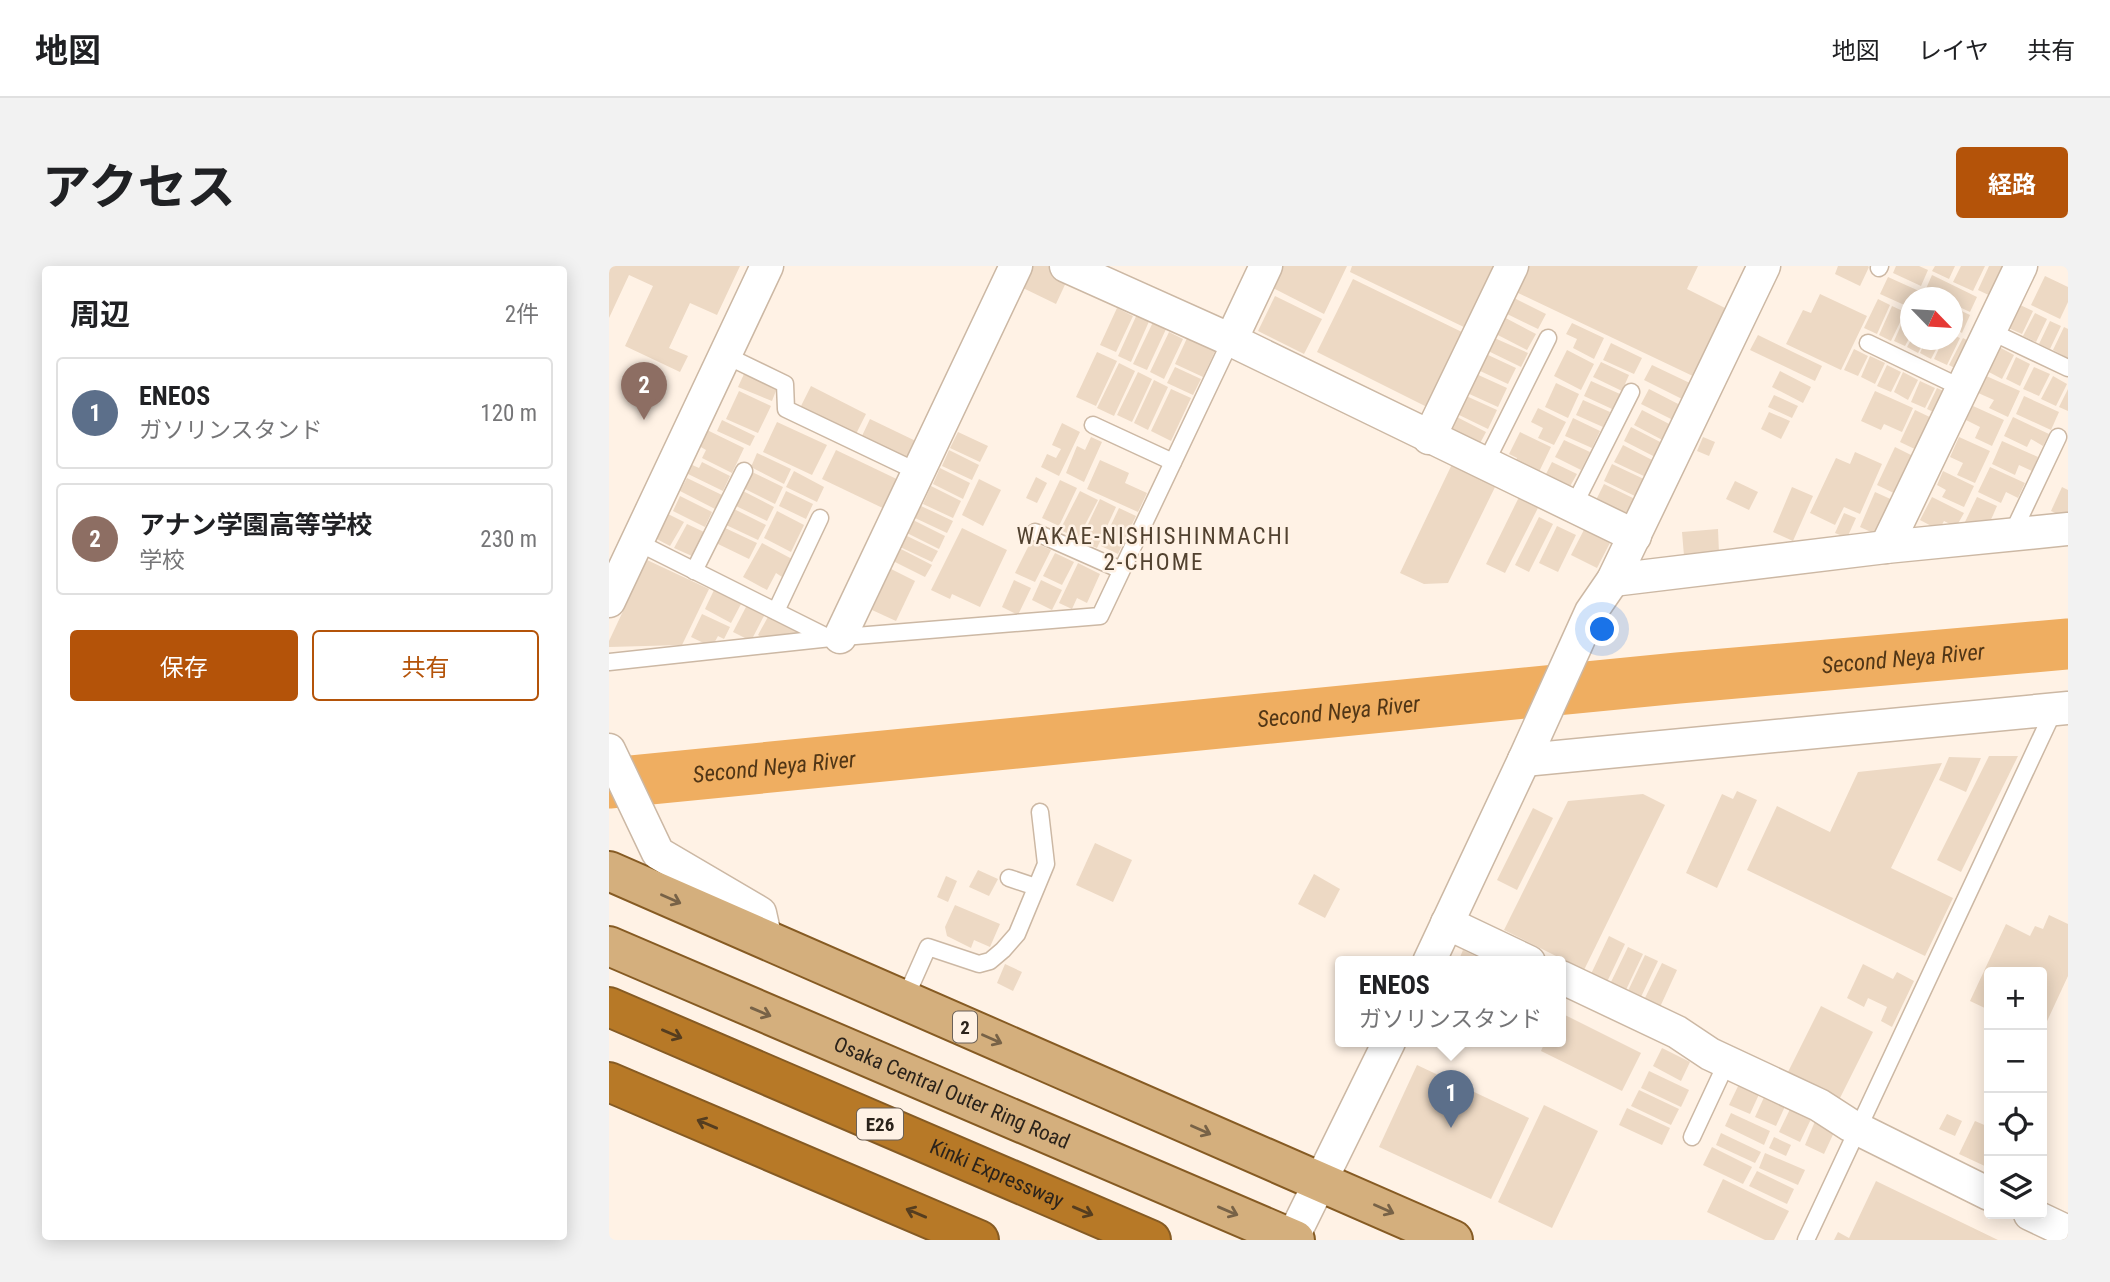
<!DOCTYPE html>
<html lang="ja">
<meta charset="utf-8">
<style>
:root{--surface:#fff;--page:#f2f2f2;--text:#202124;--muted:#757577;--line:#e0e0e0;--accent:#b45309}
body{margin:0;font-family:"Roboto Condensed","Noto Sans JP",sans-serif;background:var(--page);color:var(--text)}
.controls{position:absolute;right:21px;bottom:21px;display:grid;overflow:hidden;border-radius:7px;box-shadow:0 4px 18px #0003}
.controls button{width:63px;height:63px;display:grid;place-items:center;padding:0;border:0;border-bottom:2px solid var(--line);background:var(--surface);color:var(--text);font:35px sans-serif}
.compass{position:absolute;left:1291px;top:21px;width:63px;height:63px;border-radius:50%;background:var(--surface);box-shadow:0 4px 18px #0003;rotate:115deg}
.you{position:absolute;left:994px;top:364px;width:24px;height:24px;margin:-18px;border:5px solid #fff;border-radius:50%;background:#1a73e8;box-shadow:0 0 0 10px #1a73e833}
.badge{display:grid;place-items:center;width:46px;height:46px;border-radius:50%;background:var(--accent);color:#fff;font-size:23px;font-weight:700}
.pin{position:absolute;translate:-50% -58px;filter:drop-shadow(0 2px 4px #0008)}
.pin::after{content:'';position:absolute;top:37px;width:24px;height:21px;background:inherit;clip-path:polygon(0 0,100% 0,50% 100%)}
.popup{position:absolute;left:726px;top:690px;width:231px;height:91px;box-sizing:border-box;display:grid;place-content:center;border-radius:7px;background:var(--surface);filter:drop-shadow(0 2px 5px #0005);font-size:23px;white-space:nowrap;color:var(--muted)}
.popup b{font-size:26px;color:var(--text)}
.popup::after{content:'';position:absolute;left:50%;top:100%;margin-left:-14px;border:14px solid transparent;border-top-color:var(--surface)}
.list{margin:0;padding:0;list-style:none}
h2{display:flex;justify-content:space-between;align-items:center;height:91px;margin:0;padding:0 28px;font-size:30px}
h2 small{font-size:23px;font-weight:400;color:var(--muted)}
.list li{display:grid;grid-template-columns:46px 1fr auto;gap:21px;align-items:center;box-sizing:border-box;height:112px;margin:0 14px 14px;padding:0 14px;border:2px solid var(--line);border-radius:7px}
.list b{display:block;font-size:26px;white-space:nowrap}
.list p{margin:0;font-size:23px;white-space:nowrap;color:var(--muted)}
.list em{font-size:23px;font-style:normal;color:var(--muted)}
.actions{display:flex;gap:14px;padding:21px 28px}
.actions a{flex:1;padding:16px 0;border:2px solid var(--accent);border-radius:7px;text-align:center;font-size:24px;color:var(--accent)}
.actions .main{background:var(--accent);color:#fff}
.icon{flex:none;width:38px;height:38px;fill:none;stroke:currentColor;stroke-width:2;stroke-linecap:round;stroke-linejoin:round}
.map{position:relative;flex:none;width:1459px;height:974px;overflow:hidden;border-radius:7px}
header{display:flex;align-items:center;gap:42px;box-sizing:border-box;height:98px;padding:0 35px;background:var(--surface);border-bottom:2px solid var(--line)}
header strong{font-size:33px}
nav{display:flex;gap:38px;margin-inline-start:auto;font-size:24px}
.intro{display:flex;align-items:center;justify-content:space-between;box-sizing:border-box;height:168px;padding:0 42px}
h1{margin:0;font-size:49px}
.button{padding:18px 32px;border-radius:7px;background:var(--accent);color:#fff;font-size:24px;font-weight:700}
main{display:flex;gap:42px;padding:0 42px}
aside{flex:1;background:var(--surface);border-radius:7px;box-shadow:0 4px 18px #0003}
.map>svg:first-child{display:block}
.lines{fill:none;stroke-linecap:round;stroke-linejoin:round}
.river{stroke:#efae61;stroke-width:51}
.building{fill:#edd9c4}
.lane-casing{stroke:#ccb8a4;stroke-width:19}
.street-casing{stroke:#ccb8a4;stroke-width:35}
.primary-casing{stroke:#865b23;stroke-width:42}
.highway-casing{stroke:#865b23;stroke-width:42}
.lane{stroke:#fff;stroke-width:16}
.street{stroke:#fff;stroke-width:32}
.primary{stroke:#d4af7d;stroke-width:38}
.highway{stroke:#b77927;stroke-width:38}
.oneway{stroke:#776247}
.oneway2{stroke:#553d1f}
.labels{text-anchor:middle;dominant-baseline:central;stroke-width:5;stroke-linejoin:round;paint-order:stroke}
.shield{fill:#fff2e5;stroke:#6b6158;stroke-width:2}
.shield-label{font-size:19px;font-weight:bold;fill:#2b231b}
.street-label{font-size:21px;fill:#2b231b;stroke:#fff2e5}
.neighbourhood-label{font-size:23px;letter-spacing:2px;fill:#524230;stroke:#fff2e5}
.water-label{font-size:23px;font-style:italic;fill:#513616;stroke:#fff2e5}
</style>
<header>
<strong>地図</strong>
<nav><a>地図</a><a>レイヤ</a><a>共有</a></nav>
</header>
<div class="intro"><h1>アクセス</h1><a class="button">経路</a></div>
<main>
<aside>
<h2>周辺<small>2件</small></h2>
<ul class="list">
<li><span class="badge" style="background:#5c6f8a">1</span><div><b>ENEOS</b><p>ガソリンスタンド</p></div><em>120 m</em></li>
<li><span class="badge" style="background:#8d6e63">2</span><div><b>アナン学園高等学校</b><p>学校</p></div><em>230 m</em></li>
</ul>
<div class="actions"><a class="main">保存</a><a>共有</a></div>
</aside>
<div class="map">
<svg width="1459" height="974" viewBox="0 0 1459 974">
<rect width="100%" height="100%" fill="#fff2e5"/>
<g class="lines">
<path class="river" id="s1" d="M0,517L1069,412L1459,378"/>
</g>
<g class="building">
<polygon points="0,0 131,0 108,49 81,37 60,82 79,90 71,106 16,80 44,20 20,9 0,52"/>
<polygon points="424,0 439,0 460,10 447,38 414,22"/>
<polygon points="674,0 738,0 715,48 664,22"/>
<polygon points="743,0 892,0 861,64 741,6"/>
<polygon points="920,0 1089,0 1078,23 1120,44 1088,112 907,26"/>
<polygon points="1229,0 1259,0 1260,1 1251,20 1226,8"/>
<polygon points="1287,0 1310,0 1319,4 1312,20 1284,7"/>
<polygon points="1326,0 1346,0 1340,13 1323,5"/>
<polygon points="1352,0 1376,0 1364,25 1344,16"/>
<polygon points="1380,0 1401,0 1386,32 1369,24"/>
<polygon points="1323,9 1368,31 1361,46 1344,38 1344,32 1330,32 1316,25"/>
<polygon points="1436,10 1459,21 1459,36 1451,53 1422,39"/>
<polygon points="1279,11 1310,25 1307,32 1302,32 1302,42 1271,28"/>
<polygon points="744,13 859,69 822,143 708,86"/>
<polygon points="1211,28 1258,50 1232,104 1177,78 1194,44 1202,47"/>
<polygon points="666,30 713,53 695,88 649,65"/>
<polygon points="901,30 937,48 929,63 894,46"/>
<polygon points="1269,33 1281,39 1268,68 1255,62"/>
<polygon points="1409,38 1424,45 1413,68 1397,61"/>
<polygon points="1283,40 1296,46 1282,75 1270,69"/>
<polygon points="1344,41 1361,49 1353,67 1344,62"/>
<polygon points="508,42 524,50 507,86 491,79"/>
<polygon points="529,46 542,51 522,96 509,90"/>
<polygon points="1298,46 1302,48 1302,69 1296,80 1285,75"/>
<polygon points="1426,47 1438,53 1427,76 1414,70"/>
<polygon points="891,49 927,68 918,84 883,66"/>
<polygon points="545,54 558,61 538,104 524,98"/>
<polygon points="1441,55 1452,60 1441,83 1430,78"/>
<polygon points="963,57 995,72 985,93 964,82 968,73 957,68"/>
<polygon points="1455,61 1459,63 1459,92 1444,84"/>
<polygon points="560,66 574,73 555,113 541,106"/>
<polygon points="1149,69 1213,100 1206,115 1141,84"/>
<polygon points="1344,69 1351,72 1338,99 1325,93 1334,74 1344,74"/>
<polygon points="579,70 607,83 594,111 566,98"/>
<polygon points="881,70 919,87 912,101 875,83"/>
<polygon points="1354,72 1367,79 1353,106 1340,99"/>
<polygon points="1302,74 1316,74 1309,87 1298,81"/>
<polygon points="1317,74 1332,74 1322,93 1311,87"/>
<polygon points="1002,77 1033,92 1025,108 994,94"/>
<polygon points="1390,81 1405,89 1393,113 1378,105"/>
<polygon points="1245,83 1259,90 1249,110 1235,104"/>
<polygon points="958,84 985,98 972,124 945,110"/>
<polygon points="488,86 508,95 487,140 467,131"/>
<polygon points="877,88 907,102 899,118 869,104"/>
<polygon points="1261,90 1276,97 1266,118 1252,111"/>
<polygon points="1407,91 1421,98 1411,120 1397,113"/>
<polygon points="992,96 1020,109 1013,125 984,111"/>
<polygon points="510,97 526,105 505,150 488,142"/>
<polygon points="1043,99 1085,119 1077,135 1035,114"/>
<polygon points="1278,99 1292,106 1282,126 1268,120"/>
<polygon points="566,101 592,113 584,129 558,117"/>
<polygon points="1425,101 1441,108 1430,130 1414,123"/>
<polygon points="1171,105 1202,121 1194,137 1163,121"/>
<polygon points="529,106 543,113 523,156 508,149"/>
<polygon points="1294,106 1309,114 1299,134 1285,126"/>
<polygon points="865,107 898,122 889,141 856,126"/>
<polygon points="135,108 168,122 163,135 129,121"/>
<polygon points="1375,109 1411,125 1399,151 1380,142 1385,134 1367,126"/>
<polygon points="1444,110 1458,118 1447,140 1432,133"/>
<polygon points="545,114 559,121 539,164 525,157"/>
<polygon points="982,115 1011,128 1003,143 975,130"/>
<polygon points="1311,115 1326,122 1316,142 1302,136"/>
<polygon points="947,117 970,128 959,152 936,141"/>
<polygon points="202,120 257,148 246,170 191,142"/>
<polygon points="1328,122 1343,129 1333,150 1318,143"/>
<polygon points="562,123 582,132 562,175 542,165"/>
<polygon points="1040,123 1075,141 1068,156 1032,138"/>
<polygon points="1459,123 1459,145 1450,141"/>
<polygon points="130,125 162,140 149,167 117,153"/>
<polygon points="1266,125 1304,142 1293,166 1275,158 1272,164 1252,155"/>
<polygon points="855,129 888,144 879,163 846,147"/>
<polygon points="1165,129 1189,140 1183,152 1159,141"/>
<polygon points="1415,130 1450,146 1442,164 1407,148"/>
<polygon points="974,134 1001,146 994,161 967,149"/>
<polygon points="1364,140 1395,154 1383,180 1366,172 1371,161 1357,154"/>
<polygon points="929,142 957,156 945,179 929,172 934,162 922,156"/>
<polygon points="1033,144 1066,161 1059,177 1025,159"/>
<polygon points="1306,144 1327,154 1312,186 1291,176"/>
<polygon points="1160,146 1181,155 1172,173 1152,163"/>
<polygon points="844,149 877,166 868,183 835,166"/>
<polygon points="1404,151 1440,168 1434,180 1422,173 1418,181 1395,170"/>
<polygon points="964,152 991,165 983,182 956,170"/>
<polygon points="261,153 313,178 304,198 252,172"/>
<polygon points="113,154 146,170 141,180 108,165"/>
<polygon points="168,156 218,179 203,209 154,186"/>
<polygon points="453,157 471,166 450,210 432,201 438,188 447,192 452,183 443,179"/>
<polygon points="1022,161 1057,179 1050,193 1015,175"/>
<polygon points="98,164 135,182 123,207 93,192 97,184 90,180"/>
<polygon points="349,166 379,180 371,196 341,182"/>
<polygon points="911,166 942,181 928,210 905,198 908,192 900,188"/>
<polygon points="482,171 493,176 475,216 457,207 468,180 476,184"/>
<polygon points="1094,171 1106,176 1100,190 1088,185"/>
<polygon points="1350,171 1381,185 1366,217 1348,209 1354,197 1341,191"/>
<polygon points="955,174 981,186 972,204 946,191"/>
<polygon points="1393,175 1429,191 1423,205 1410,199 1406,209 1383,198"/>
<polygon points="1014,179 1047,196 1039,212 1005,196"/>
<polygon points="1286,181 1308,192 1291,230 1268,219"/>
<polygon points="227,184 296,217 282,246 213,213"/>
<polygon points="340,184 370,199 363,214 333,200"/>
<polygon points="1246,186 1273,198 1251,248 1235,241 1226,259 1201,247 1227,192 1241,198"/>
<polygon points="148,187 182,203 175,218 142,201"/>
<polygon points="491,194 520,207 516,217 538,227 529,246 478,223"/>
<polygon points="845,194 889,215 839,317 815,318 791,307"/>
<polygon points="93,196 121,210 114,225 77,207 81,198 90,202"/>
<polygon points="943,196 968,208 959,224 935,212"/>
<polygon points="1003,198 1039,215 1030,232 995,215"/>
<polygon points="1381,201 1416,217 1409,232 1397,226 1392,237 1369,226"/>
<polygon points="331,202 361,217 354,233 324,218"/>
<polygon points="141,205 174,221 166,238 134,222"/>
<polygon points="185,205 215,221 208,236 177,221"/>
<polygon points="1334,205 1365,220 1355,241 1333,231 1337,224 1328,219"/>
<polygon points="427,211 438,217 428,237 417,232"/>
<polygon points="78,212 113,229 106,243 71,225"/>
<polygon points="370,213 392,224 374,260 353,249"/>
<polygon points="451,214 468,222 450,260 433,252"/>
<polygon points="1126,215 1149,226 1140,244 1117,233"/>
<polygon points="995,218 1026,233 1018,251 986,236"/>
<polygon points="322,220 352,235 344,252 314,238"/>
<polygon points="1183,221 1204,230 1184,275 1164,266"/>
<polygon points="1453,221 1459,224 1459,253 1442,245"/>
<polygon points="134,225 165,241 158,255 127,240"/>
<polygon points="177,225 204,238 197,253 170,240"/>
<polygon points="471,225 489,234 469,272 451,264"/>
<polygon points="1266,226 1288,236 1273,271 1251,261"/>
<polygon points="912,227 932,236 896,307 877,298"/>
<polygon points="71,230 103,246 96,261 64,245"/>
<polygon points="1323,231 1355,247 1347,261 1335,255 1330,264 1311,254"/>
<polygon points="1368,231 1388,240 1377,265 1356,256"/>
<polygon points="491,233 507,241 488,282 471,275"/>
<polygon points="312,240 344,255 338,267 306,252"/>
<polygon points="123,242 157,259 149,274 115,258"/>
<polygon points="510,242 527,250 509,288 492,280"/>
<polygon points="168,245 195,259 182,286 155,272"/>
<polygon points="57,247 75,256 61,280 44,271"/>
<polygon points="1235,247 1247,252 1238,272 1226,267"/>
<polygon points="930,251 944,258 920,306 906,299"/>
<polygon points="304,254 336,270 330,283 298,267"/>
<polygon points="979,256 1005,269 988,302 962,289"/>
<polygon points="78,258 95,266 83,290 65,282"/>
<polygon points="948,260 967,269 949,306 930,297"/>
<polygon points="114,261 148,277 140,293 107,277"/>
<polygon points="353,262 398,284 371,341 343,328 341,333 322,324"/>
<polygon points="1109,263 1110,287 1075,290 1073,266"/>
<polygon points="296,269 329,285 323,296 291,281"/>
<polygon points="422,275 442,284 426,316 406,307"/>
<polygon points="153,277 183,293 173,311 167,307 158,324 134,311"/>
<polygon points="290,282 323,299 316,311 284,295"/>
<polygon points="446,287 465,296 453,319 434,310"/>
<polygon points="38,294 100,323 73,379 0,381 0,375"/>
<polygon points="469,297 491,308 478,337 468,332 463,343 450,337"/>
<polygon points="282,303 306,315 287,355 263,344"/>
<polygon points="405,314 422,322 409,349 393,341"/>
<polygon points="432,314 453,324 443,344 423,334"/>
<polygon points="105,324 132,338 122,357 96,343"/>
<polygon points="139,337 157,346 142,375 124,366"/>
<polygon points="93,348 121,361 115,373 109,370 103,381 82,371"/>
<polygon points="160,349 190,365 186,371 155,373 149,369"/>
<polygon points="1380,490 1409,490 1352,606 1328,594"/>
<polygon points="1340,491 1372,492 1357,526 1330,514"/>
<polygon points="1333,497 1282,602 1344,632 1316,690 1138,604 1168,540 1221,566 1249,506"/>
<polygon points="1128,525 1148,534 1108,622 1077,607 1113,528 1124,533"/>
<polygon points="1034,528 1056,539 975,704 895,664 959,535"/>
<polygon points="924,542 944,552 908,624 888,614"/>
<polygon points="486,577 523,594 504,636 467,619"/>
<polygon points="369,604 389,613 380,630 360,621"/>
<polygon points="705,608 731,623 716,652 689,638"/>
<polygon points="337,610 348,615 339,636 328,631"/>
<polygon points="346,639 391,658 381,681 365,674 362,682 338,670 336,661"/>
<polygon points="1440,649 1459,658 1459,710 1433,766 1433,706 1380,706 1380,744 1361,735 1397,658 1421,670 1426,660 1434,663"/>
<polygon points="1000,670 1016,678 998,716 982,708"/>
<polygon points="1019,681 1034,688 1016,726 1001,718"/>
<polygon points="854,684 879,696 849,696"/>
<polygon points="1036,689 1049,695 1031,733 1018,727"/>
<polygon points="1053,697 1068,704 1051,741 1035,734"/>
<polygon points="396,698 413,706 404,725 388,717"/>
<polygon points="1254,698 1284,713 1288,706 1305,715 1283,761 1272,755 1278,741 1259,732 1255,741 1238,732"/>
<polygon points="1212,740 1264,766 1230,834 1178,808"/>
<polygon points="952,747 1032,787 1013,825 932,785 936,776 952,776"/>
<polygon points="1053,782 1081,796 1072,815 1044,800"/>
<polygon points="808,799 920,852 882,933 770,881"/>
<polygon points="1040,805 1080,824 1072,841 1032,822"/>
<polygon points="1132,814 1152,824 1141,848 1120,839"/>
<polygon points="1030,824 1070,843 1062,859 1022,840"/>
<polygon points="1157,827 1178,836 1167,860 1146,851"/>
<polygon points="935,839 989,865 943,962 889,936"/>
<polygon points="1182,841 1203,851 1191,876 1170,866"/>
<polygon points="1018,842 1061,862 1053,879 1010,859"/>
<polygon points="1122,847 1161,865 1155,879 1116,860"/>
<polygon points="1338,848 1353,855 1346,870 1330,863"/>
<polygon points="1207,853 1227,862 1215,888 1196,879"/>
<polygon points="1366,855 1380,861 1380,902 1350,888"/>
<polygon points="1112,867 1152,886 1146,897 1107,879"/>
<polygon points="1165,871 1182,879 1177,890 1160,882"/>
<polygon points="1103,881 1143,901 1134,918 1094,899"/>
<polygon points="1156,887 1196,904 1189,919 1150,902"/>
<polygon points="1148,905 1185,923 1178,938 1140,920"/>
<polygon points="1114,913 1180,945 1165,974 1156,974 1098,946"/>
<polygon points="1267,915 1389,974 1225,974 1229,966 1240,972"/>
</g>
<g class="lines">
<g class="lane-casing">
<g id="lane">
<polyline points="1270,2 1271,0"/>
<polyline points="1381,65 1459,102"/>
<polyline points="1259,77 1353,122"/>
<polyline points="116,89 176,118 177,143 309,206"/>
<polyline points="484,159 564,196"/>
<polyline points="876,198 939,72"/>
<polyline points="964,241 1022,126"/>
<polyline points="426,266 512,304"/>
<polyline points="1403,268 1449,171"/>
<polyline points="28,276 220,372"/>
<polyline points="85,305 135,205"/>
<polyline points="167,345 211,252"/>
<polyline points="0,396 222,372 491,350 622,74"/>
<polyline points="400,612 427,621"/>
<polyline points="295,735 319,681 370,698 381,695 394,684 408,668 437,598 431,546"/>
<polyline points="1083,871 1118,796"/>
<polyline points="1197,974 1445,444"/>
</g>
</g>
<g class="street-casing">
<g id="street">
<polyline points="457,0 622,74 1026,270"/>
<polyline points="622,74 657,0"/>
<polyline points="820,172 903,0"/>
<polyline points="1277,281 1412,0"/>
<polyline points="1004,314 1277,281 1459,263"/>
<polyline points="0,335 158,0"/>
<polyline points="231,371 407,0"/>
<polyline points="0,484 49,587 151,647 157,674"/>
<polyline points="915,494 1459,442"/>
<polyline points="838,657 920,696"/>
<polyline points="820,696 915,494 982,346 1004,314 1155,0"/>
<polyline points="952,711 1068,766 1101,788 1210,839 1241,859 1380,928"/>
<polyline points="1421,948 1459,966"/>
<polyline points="683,973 780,776"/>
</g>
</g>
<g class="primary-casing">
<g id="primary">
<polyline points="0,605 844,974"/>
<path id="s2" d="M0,680L686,974"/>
</g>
</g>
<g class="highway-casing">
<g id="highway">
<path id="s3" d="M0,741L542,974"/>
<polyline points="0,816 370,974"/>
</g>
</g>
<use href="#lane" class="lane"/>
<use href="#street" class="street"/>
<use href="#primary" class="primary"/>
<use href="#highway" class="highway"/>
</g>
<defs><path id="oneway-shaft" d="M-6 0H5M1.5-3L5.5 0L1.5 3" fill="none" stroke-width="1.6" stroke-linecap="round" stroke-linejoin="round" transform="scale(1.75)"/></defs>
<g class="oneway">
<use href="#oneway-shaft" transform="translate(62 633) rotate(24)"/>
<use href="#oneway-shaft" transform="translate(152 746) rotate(23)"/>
<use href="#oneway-shaft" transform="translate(383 773) rotate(24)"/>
<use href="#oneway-shaft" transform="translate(592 864) rotate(24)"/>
<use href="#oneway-shaft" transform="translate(775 943) rotate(24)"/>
<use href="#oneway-shaft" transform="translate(619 945) rotate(23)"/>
</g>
<g class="oneway2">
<use href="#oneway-shaft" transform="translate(63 768) rotate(23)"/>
<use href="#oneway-shaft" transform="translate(98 858) rotate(-157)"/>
<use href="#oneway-shaft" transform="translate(474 945) rotate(23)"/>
<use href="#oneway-shaft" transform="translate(307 947) rotate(-157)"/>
</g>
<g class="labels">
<g class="shield">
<rect x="344" y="745.5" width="24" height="31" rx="5"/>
<rect x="248" y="842.5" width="46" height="31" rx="5"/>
</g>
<g class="shield-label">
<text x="356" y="761">2</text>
<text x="271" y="858">E26</text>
</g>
<g class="street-label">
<text stroke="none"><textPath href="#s2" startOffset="373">Osaka Central Outer Ring Road</textPath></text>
<text stroke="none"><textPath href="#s3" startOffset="422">Kinki Expressway</textPath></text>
</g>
<g class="neighbourhood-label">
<text x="545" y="270">WAKAE-NISHISHINMACHI<tspan x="545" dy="26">2-CHOME</tspan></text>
</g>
<g class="water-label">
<text stroke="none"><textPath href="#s1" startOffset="1300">Second Neya River</textPath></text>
<text stroke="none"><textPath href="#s1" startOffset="733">Second Neya River</textPath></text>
<text stroke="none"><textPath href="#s1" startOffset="166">Second Neya River</textPath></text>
</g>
</g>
</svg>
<div class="controls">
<button>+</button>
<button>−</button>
<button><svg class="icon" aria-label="locate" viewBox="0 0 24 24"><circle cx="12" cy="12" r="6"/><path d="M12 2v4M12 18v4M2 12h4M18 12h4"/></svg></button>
<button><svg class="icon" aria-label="layers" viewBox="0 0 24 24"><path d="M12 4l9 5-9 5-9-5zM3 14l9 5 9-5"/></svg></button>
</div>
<svg class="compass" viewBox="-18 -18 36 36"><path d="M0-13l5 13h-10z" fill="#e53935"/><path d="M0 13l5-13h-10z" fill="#757577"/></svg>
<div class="you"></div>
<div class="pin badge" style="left:842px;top:862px;background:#5c6f8a">1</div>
<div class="popup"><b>ENEOS</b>ガソリンスタンド</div>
<div class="pin badge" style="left:35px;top:154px;background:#8d6e63">2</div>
</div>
</main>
